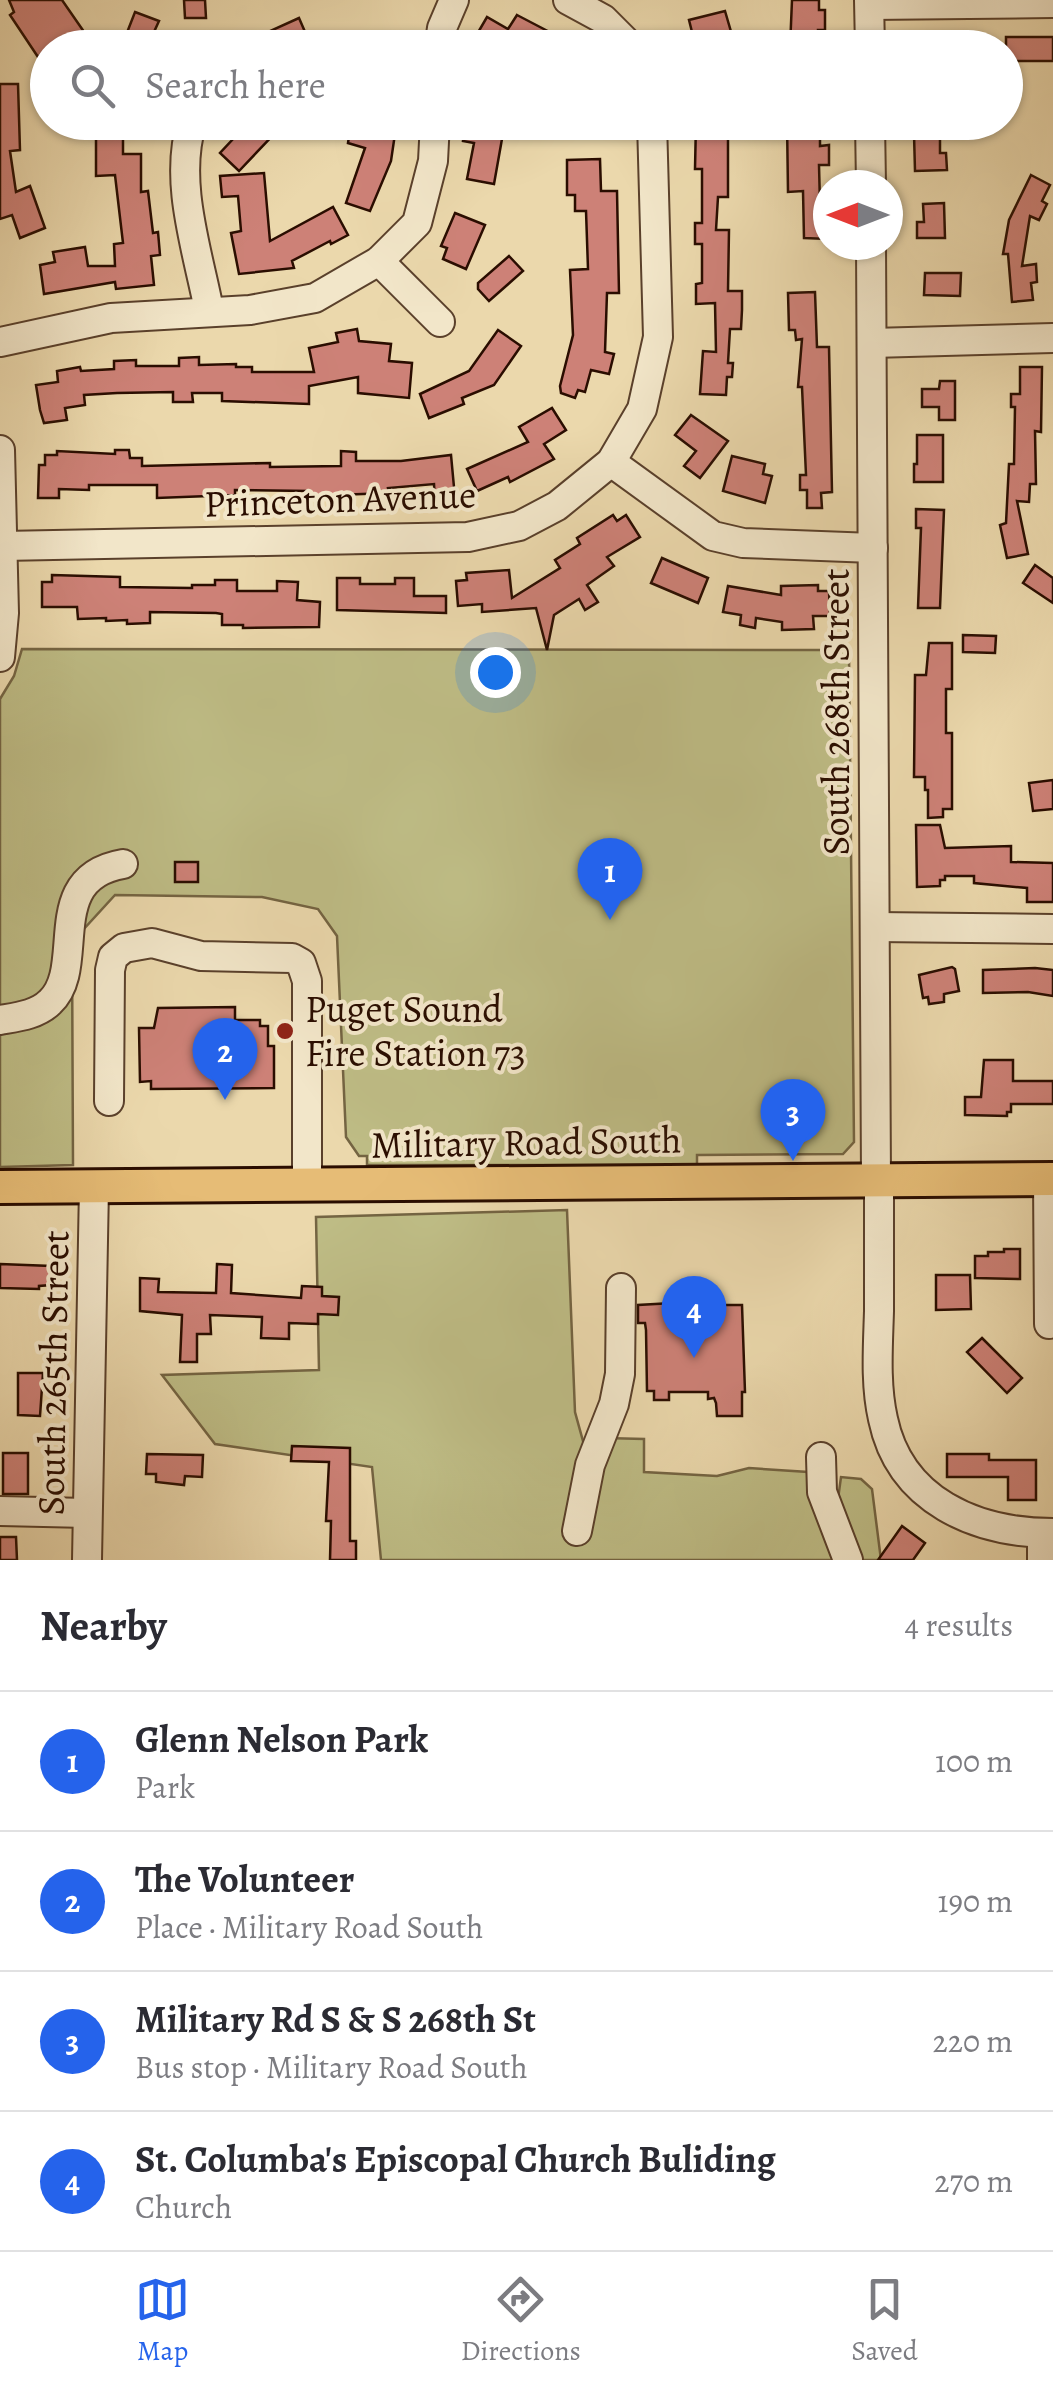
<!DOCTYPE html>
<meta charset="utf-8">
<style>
:root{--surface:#fff;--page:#f2f2f3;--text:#2b2b33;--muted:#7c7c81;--line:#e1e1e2;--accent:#2563eb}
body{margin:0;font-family:Alegreya,serif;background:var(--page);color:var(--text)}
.compass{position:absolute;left:813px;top:170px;width:90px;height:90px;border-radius:50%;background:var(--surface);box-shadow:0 2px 8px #0004;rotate:270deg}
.you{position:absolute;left:495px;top:672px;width:35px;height:35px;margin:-25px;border:8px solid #fff;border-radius:50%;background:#1a73e8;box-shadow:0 0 0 15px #1a73e833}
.badge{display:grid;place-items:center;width:65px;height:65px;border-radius:50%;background:var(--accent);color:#fff;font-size:32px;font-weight:700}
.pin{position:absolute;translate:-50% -82px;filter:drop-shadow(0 2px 5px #0008)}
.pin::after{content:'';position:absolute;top:52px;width:35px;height:30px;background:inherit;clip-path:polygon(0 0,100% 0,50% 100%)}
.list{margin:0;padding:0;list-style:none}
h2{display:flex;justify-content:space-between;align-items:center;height:130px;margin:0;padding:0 40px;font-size:42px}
h2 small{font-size:32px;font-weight:400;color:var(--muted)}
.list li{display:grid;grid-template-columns:65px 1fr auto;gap:30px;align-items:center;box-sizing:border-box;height:140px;padding:0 40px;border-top:2px solid var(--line)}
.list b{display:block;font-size:38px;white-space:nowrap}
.list p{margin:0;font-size:32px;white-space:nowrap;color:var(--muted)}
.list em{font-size:32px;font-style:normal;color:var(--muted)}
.icon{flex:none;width:55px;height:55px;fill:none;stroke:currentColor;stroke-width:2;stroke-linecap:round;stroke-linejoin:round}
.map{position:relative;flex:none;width:1053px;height:1560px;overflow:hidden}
.search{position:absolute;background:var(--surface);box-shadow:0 2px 8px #0004;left:30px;right:30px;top:30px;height:110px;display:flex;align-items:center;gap:25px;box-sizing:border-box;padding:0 35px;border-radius:55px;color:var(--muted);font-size:38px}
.sheet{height:690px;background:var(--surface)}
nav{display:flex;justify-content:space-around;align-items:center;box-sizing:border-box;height:140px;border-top:2px solid var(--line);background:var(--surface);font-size:28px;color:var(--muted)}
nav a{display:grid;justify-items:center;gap:5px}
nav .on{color:var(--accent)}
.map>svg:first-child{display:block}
.green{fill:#bebc85;stroke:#746442;stroke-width:2.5}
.building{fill:#cd8177;stroke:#2a0d00;stroke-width:2.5}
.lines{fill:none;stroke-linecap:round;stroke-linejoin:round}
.minor-casing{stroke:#5a402b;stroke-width:32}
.major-casing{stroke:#2a0d00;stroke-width:38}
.minor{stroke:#f2e6c9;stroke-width:28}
.major{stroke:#e6bc76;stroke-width:32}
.poi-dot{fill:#8f2418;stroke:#f2e6c9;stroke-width:4}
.labels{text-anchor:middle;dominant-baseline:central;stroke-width:8;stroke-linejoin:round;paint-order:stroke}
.street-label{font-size:38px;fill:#2a0d00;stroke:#f2e6c9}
.poi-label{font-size:38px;fill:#2a0d00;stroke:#f2e6c9;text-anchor:start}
</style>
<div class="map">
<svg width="1053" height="1560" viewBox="0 0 1053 1560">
<rect width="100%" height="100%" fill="#ebd8ac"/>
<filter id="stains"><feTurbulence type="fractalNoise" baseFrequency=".002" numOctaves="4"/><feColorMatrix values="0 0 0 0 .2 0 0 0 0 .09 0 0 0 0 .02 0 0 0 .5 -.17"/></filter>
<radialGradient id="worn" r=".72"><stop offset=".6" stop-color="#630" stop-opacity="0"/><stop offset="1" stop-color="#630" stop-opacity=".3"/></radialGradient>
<g class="green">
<polygon points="22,649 842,650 849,653 854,1142 843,1154 697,1155 697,1165 367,1165 367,1156 359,1156 346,1137 337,936 318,909 262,897 115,895 72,942 73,1165 0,1167 0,699 14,676"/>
<polygon points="567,1210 575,1412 591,1470 605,1438 644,1439 644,1472 717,1476 749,1468 808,1472 832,1543 841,1477 861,1479 872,1489 881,1560 381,1560 372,1467 215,1444 162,1375 319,1370 316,1217"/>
</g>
<g class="building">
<polygon points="9,0 62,0 89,39 77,48 48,48 38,57 10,15 14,12"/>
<polygon points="184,0 205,0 206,18 185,18"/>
<polygon points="792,0 819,0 819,10 825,10 825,30 818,30 818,48 790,48"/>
<polygon points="725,11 734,42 731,43 732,48 696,48 689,20"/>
<polygon points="135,12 159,21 154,32 161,34 155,48 121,48"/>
<polygon points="517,15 559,37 553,48 485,48 473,41 487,17 508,29"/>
<polygon points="299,18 312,48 278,48 270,31"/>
<rect x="1006" y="37" width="47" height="24"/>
<polygon points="0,84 18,84 20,150 10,151 16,192 30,186 45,228 20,238 12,215 0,219"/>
<polygon points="96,122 123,122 123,154 141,154 141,192 148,191 153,233 158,232 160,255 151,256 154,285 116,289 115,282 44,294 40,265 55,262 53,252 85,247 88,266 115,266 114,244 123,243 115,175 96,176"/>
<polygon points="249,122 266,122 276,132 239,171 220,153"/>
<polygon points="351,122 386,122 386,125 396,127 391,161 370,211 346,203 365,148 348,143"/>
<polygon points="465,122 505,122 494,184 467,179 474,143 463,141"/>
<polygon points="696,122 728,122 728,197 718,197 716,230 729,230 728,291 742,291 742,310 741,329 730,329 728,363 733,363 732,377 727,377 726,395 700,394 703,351 716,352 715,303 696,304 696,284 702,283 702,244 695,244 695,223 702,223 702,169 695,169"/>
<polygon points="787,122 820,122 820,146 829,145 829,165 819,165 820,204 827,203 828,239 804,238 803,191 788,192"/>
<polygon points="940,133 940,153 946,153 947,170 915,171 914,134"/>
<polygon points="600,159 601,191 617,191 619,293 607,293 605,352 614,354 609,374 591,370 585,392 578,390 575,398 561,393 560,386 573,335 570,270 588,269 586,211 575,211 575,195 567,195 567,160"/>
<polygon points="264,173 270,241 333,207 348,235 331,244 330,241 292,261 294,268 239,274 231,233 241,231 238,196 222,197 220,176"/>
<polygon points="1031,175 1050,185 1042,201 1047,204 1039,220 1030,216 1022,266 1036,264 1037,282 1031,283 1033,300 1012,302 1008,254 1003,254 1009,220"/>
<polygon points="944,203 945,238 917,238 917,222 924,222 923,204"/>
<polygon points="455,213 485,225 466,269 443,259 447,248 441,246"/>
<polygon points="509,256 523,271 489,301 478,289 478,283"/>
<polygon points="925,273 961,273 960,296 924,295"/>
<polygon points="815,292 817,347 829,347 832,492 821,493 822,508 807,508 807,490 800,490 800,475 806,475 802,387 798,387 802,339 796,340 795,330 789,330 788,293"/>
<polygon points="357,329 359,341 391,344 389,361 412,363 409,398 358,393 358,377 309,386 309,404 222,401 222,393 192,393 193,402 173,402 173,392 117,393 84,395 85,405 65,408 67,420 44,423 40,410 36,385 58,382 57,371 80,367 81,371 114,369 114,361 136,360 136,366 179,366 179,358 199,357 199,365 236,364 236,367 252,367 252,372 314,372 309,348 338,342 336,333"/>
<polygon points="498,330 521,346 494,385 462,398 464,404 429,418 420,394 469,371"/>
<polygon points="1020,367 1042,367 1041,432 1035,431 1036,484 1030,484 1029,502 1017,501 1028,554 1007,558 1000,525 1006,523 1009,464 1014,464 1015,407 1011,407 1011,394 1020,394"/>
<polygon points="940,381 955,381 955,420 939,420 939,407 922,407 922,389 939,389"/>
<polygon points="552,408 566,430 544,444 554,459 510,482 508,477 477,491 467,469 528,442 519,427"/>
<polygon points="691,415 728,441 700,478 684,466 696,451 675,435"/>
<polygon points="917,435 943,435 943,482 914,482 914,464 917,464"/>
<polygon points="115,450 129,450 130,458 142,458 142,466 270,463 270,467 341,466 341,451 356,452 356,461 401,461 451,455 455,498 435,501 434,484 388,488 389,493 309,496 309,491 235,490 235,495 157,498 157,485 89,485 89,490 59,489 59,498 38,498 39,465 45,465 45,455 57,455 57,451 115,454"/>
<polygon points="732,456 765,464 763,474 772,476 765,503 723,491"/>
<polygon points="916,509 944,510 940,608 918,608 921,528 916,528"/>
<polygon points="613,515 617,521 626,515 640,537 607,557 614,566 587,585 598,602 585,610 579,599 554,615 547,650 536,608 482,612 482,604 458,606 456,581 467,580 466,573 509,570 512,598 560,568 555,560 580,544 577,538"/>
<polygon points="662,558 708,578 698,603 651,583"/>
<polygon points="1035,565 1053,578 1053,603 1023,583"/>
<polygon points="52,575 120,577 120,587 192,588 192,585 215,585 215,580 237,580 237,591 277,591 277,581 298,582 297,600 320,602 319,627 243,628 243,625 222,625 222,614 216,613 150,612 150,623 127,624 127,620 106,621 106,618 78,619 77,607 42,607 42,582 52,582"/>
<polygon points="337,578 360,578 360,584 395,584 395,578 414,578 414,596 446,596 446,613 337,610"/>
<polygon points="818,585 818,591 829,591 830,616 813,616 814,629 782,630 782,622 756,618 755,628 740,625 741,615 723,612 728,586 781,595 781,586"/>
<polygon points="963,635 996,636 995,653 963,652"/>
<polygon points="929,643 952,643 952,689 946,689 946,733 952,733 952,809 943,809 943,817 928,818 928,790 925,790 925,777 914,777 915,675 926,675"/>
<polygon points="1053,780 1053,809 1033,811 1029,783"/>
<polygon points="916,825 940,825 945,848 1011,846 1011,862 1053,863 1053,902 1027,902 1027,888 974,883 974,876 945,876 945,880 940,880 940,886 917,887"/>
<rect x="175" y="862" width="23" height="20"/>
<polygon points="952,967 955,969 959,991 944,994 944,1002 929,1004 928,997 923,998 919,975"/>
<polygon points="1035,968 1053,970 1053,996 1028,992 983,993 983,970"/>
<polygon points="235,1007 235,1020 260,1020 260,1026 268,1026 268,1046 274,1046 274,1088 151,1089 151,1081 140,1082 139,1028 154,1028 158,1008"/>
<polygon points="984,1060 1013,1060 1013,1081 1053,1081 1053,1104 1011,1104 1011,1112 1007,1112 1007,1116 965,1115 965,1097 981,1097"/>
<polygon points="1004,1249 1020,1249 1020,1279 975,1278 975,1256 988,1256 988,1252 1004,1252"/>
<polygon points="0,1264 51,1266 51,1285 39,1286 39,1289 0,1288"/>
<polygon points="217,1264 232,1265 231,1293 301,1298 302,1286 322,1287 322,1296 339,1297 338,1315 318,1314 318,1324 289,1323 289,1339 261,1338 262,1317 210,1315 211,1334 197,1334 197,1362 180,1362 182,1315 140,1311 140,1278 159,1279 158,1292 216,1293"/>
<polygon points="936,1275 970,1275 971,1309 936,1310"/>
<polygon points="691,1302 705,1302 705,1305 742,1305 745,1392 742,1392 742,1416 717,1416 716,1403 714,1398 708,1399 708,1392 669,1392 669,1400 654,1400 654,1391 647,1391 646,1330 645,1323 638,1323 638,1305"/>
<polygon points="982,1338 1022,1378 1007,1393 967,1352"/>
<polygon points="18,1373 43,1373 40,1416 18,1415"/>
<polygon points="292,1446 350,1448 350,1541 356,1541 356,1560 330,1560 331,1521 326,1521 329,1462 291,1461"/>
<rect x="3" y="1453" width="25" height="41"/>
<polygon points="147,1454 203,1455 202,1477 185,1476 184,1485 156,1482 156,1474 146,1474"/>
<polygon points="947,1454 989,1454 989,1460 1036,1460 1036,1500 1008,1500 1008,1477 947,1477"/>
<polygon points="902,1526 925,1543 913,1560 878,1560"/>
<polygon points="0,1537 16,1537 17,1560 0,1560"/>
</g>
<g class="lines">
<g class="minor-casing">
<g id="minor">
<polyline points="568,0 603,19 632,48"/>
<polyline points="869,0 870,48"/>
<polyline points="870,5 1053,3"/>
<polyline points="439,48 442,28 454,0"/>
<path d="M192,122C173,181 198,252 209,310"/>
<polyline points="870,122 871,185"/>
<polyline points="871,245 876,1179"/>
<polyline points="379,261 440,322"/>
<polyline points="0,342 111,318 250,310 315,298 379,261 417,223 433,161 435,122"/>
<polyline points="872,343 1053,338"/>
<polyline points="0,450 4,613 0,657"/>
<polyline points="611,462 713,536 743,543 873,548"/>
<polyline points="3,546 468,537 519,526 557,506 611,462 642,409 658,337 652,122"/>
<polyline points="875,927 1053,929"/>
<path d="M0,1020C17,1017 37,1015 50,1002C88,967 41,878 123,864"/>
<polyline points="109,1101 110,970 113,957 124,948 152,943 201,956 292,958 301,963 307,981 307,1184"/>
<path d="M879,1179C879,1223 879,1267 879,1311C878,1346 875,1384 883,1419C900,1501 976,1533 1053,1533"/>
<polyline points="1048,1179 1049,1324"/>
<polyline points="821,1457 822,1492 848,1560"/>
<polyline points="0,1511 87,1513"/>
<polyline points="577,1531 590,1465 614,1404 620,1374 621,1288"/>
<polyline points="1042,1533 1042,1560"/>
<polyline points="87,1560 94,1187"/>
</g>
</g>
<g class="major-casing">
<polyline id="major" points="0,1187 1053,1179"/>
</g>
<use href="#minor" class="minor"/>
<use href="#major" class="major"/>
</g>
<circle class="poi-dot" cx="285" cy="1031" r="10"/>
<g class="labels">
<g class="street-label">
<text transform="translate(340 499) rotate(-2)">Princeton Avenue</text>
<text transform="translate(836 712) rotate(-90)">South 268th Street</text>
<text transform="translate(526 1142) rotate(-1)">Military Road South</text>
<text transform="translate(53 1373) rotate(-89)">South 265th Street</text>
</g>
<g class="poi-label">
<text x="305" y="1009">Puget Sound<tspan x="305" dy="44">Fire Station 73</tspan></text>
</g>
</g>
<rect width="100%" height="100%" filter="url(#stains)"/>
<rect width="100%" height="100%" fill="url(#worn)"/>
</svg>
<svg class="compass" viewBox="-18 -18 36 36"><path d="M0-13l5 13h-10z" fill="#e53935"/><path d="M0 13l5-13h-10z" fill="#7c7c81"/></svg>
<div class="you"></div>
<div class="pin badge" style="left:610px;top:920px">1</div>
<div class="pin badge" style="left:225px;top:1100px">2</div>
<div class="pin badge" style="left:793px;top:1161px">3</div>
<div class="pin badge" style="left:694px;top:1358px">4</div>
<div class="search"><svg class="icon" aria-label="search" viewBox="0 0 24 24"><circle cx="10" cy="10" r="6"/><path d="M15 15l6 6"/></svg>Search here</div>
</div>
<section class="sheet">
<h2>Nearby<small>4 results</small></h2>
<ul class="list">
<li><span class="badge">1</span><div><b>Glenn Nelson Park</b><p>Park</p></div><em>100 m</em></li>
<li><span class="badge">2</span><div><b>The Volunteer</b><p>Place · Military Road South</p></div><em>190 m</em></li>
<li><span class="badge">3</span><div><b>Military Rd S &amp; S 268th St</b><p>Bus stop · Military Road South</p></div><em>220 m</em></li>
<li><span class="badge">4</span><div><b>St. Columba's Episcopal Church Buliding</b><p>Church</p></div><em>270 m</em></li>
</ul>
</section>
<nav>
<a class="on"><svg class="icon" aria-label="map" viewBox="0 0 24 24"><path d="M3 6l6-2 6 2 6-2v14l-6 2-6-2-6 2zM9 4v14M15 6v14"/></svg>Map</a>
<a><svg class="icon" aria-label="directions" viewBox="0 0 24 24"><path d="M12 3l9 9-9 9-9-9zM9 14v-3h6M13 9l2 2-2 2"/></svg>Directions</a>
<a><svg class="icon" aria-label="saved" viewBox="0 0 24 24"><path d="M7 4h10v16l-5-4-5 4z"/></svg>Saved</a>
</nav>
